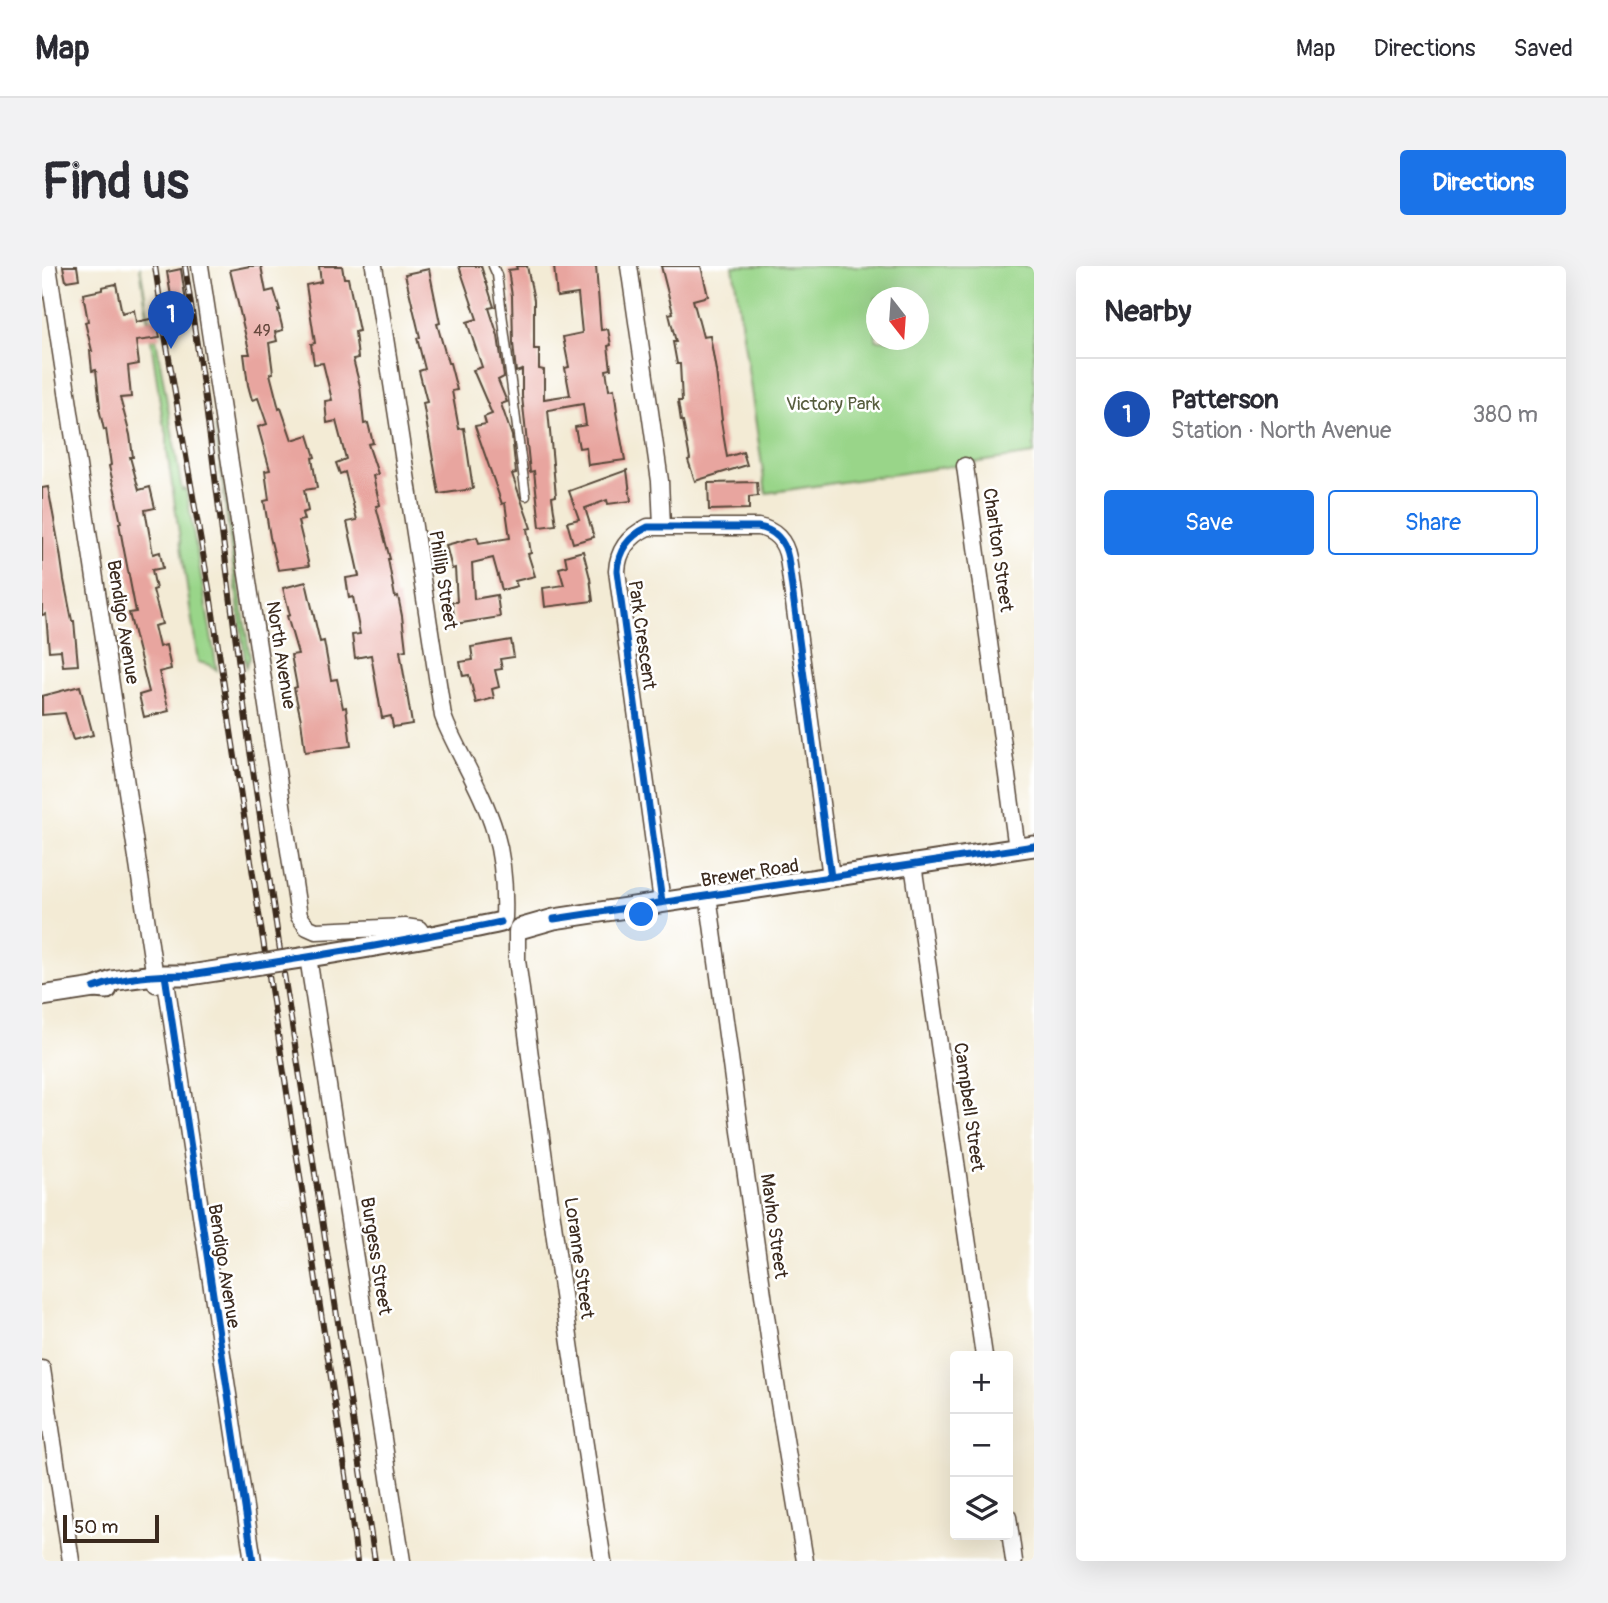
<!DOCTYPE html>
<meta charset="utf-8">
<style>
:root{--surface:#fff;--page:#f2f2f3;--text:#2b2b33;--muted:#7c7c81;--line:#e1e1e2;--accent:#1a73e8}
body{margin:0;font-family:Pangolin,sans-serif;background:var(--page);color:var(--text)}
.controls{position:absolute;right:21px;bottom:21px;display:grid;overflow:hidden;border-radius:7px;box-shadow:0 7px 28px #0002}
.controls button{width:63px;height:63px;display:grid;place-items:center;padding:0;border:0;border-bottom:2px solid var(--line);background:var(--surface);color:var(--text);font:35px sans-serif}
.compass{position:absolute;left:824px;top:21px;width:63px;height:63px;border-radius:50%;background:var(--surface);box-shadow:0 7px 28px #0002;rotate:163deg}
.scale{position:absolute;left:21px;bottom:18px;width:96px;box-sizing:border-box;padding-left:7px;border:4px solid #3b2a1e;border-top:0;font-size:19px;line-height:24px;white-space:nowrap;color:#3b2a1e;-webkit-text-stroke:5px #fff;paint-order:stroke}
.you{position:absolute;left:600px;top:649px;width:24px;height:24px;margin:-18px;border:5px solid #fff;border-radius:50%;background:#1a73e8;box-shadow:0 0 0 10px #1a73e833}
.badge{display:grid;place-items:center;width:46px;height:46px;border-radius:50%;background:var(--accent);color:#fff;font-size:23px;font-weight:700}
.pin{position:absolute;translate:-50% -58px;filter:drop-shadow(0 2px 4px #0008)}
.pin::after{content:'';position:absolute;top:37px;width:24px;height:21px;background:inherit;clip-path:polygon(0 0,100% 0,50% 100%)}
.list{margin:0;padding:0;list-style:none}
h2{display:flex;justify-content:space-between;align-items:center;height:91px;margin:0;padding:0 28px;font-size:30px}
h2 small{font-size:23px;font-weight:400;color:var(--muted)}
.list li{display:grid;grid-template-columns:46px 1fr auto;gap:21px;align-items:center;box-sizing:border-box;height:112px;padding:0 28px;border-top:2px solid var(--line)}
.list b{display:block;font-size:26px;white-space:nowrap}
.list p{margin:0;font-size:23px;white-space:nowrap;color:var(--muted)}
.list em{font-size:23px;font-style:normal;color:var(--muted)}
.actions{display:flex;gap:14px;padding:21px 28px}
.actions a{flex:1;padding:16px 0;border:2px solid var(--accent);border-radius:7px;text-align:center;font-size:24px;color:var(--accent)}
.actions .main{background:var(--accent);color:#fff}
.icon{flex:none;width:38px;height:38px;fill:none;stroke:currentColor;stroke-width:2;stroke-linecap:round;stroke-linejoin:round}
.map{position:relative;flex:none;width:992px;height:1295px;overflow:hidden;border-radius:7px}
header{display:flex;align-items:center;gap:42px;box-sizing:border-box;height:98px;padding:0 35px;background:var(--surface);border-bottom:2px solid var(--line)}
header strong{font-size:33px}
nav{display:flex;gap:38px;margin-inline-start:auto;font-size:24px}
.intro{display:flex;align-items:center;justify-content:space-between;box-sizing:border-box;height:168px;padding:0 42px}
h1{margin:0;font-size:49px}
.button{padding:18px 32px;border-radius:7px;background:var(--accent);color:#fff;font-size:24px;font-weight:700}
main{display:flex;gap:42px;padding:0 42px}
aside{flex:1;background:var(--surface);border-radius:7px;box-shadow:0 7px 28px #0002}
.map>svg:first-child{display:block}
.green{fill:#99d589;stroke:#6a8054;stroke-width:2;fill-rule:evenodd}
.building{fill:#e8a59f}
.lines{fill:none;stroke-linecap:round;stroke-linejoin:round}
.service-casing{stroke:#574739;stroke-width:11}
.minor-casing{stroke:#574739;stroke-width:19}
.tertiary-casing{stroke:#574739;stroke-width:23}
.service{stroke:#fff;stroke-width:8}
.minor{stroke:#fff;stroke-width:16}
.tertiary{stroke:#fff;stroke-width:19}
.rail-casing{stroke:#3b2a1e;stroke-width:6}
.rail{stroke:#fff;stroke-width:3.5;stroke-dasharray:10;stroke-linecap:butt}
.tertiary-bridge-casing{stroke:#574739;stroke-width:23;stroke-linecap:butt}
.tertiary-bridge{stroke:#fff;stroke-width:19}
.cycleway-casing{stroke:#fff;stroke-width:11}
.cycleway{stroke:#0057b8;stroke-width:7}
.labels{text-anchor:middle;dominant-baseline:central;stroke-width:5;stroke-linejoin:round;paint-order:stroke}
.number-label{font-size:16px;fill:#66493e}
.park-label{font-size:19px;fill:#575d3e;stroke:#fff}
.street-label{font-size:19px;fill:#3b2a1e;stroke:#fff}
</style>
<header>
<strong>Map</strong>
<nav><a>Map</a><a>Directions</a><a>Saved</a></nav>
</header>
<div class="intro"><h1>Find us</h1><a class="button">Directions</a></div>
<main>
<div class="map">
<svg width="992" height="1295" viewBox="0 0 992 1295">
<rect width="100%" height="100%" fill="#fff"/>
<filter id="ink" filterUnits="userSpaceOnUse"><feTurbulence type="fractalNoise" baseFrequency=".0143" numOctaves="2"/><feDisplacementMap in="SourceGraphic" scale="14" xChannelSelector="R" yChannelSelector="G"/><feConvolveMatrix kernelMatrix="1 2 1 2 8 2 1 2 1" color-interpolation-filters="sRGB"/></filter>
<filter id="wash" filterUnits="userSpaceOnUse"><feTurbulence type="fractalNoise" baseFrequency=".00686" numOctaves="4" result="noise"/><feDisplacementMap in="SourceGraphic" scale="28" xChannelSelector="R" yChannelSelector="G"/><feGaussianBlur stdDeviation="1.57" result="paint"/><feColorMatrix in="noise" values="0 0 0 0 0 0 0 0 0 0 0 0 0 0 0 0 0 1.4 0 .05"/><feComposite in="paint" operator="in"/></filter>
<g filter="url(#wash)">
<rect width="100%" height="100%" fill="#f3ebd5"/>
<g class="green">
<polygon points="98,0 110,72 114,72 140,224 144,223 175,404 168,399 156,396 125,185 125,168 121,156"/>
<path d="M691,0H992V188L724,227ZM834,32H876V74H834Z"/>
<polygon points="173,160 208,392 204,401"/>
</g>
<g id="blocks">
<g class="building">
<polygon points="21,0 35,0 37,13 24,15"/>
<polygon points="208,0 219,0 224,26 232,24 238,44 236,44 241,64 233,66 235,75 227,77 231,107 228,108 237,143 239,142 250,174 266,169 273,191 270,192 275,222 262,224 266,245 260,247 262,254 256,255 267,300 236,304 228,271 222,235 227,234 223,205 228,204 216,161 225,158 216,132 210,134 206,119 202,88 208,88 188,4"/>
<polygon points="277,0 300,0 302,12 306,12 317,65 313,66 316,92 311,93 318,120 322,158 326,157 331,177 326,178 336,208 331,210 338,239 334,240 348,293 346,293 353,331 356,330 360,350 364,384 358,385 370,458 351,461 349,450 340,452 329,389 313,392 310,369 318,368 311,331 307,332 304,312 317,310 305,256 315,254 303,206 298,208 294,197 304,193 294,155 285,157 283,135 290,134 281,97 272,98 269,78 273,77 264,19 279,16"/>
<polygon points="417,0 439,0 452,41 447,42 456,70 462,111 456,114 465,136 459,138 470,170 474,207 470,208 489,262 485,263 489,287 486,288 493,310 473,315 475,320 460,324 451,292 430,297 432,333 455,329 458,351 413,358 410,336 415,336 413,302 410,303 404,279 435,271 437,277 468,272 463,237 460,238 433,160 444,158 442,151 450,148 431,104 440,101 425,56 435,53"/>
<polygon points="474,0 485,0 492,34 492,83 497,83 497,103 502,104 502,133 528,129 523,102 527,101 521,71 540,67 536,28 515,31 512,0 554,0 559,64 566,63 569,79 566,80 569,103 564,104 567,124 572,123 575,145 574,146 583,194 546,199 544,181 537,182 533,161 544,159 541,138 506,144 514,230 510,231 514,259 498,261 492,205 488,206 480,130 480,104 474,106 471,77 470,30 466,4 475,3"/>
<polygon points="619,0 659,0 666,30 651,34 661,71 668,70 674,105 680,154 679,155 685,191 701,186 705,199 653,215 646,194 648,193 641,155 639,155 636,135 640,135 638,98 635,98 631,76 634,76 627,48 631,47"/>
<polygon points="139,3 147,56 116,61 118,72 94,75 97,98 86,100 89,131 78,132 88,169 91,191 88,191 97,224 108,221 113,242 103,244 111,288 118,286 121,302 110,304 114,323 111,324 120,358 112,360 117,381 124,379 129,403 117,406 127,445 102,451 97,429 107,426 87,347 94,346 81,279 77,257 79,257 73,229 74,229 67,200 69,199 64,163 62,164 57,142 58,141 54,104 50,105 48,85 50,85 43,56 46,55 41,28 60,24 60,21 74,18 80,47 92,44 94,56 132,48 125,6"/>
<polygon points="387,3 398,57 395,58 406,97 408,97 415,124 410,125 417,163 422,162 431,223 397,228 381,137 385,136 377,105 383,103 375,72 378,71 363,8"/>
<polygon points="585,204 589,235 566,238 565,234 543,242 552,271 531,277 525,256 537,253 527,225"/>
<polygon points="715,216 716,230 707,231 707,243 667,244 666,217"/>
<polygon points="6,221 18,286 22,314 30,355 32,355 36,399 21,400 19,384 7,385 4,348 0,349 0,222"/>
<polygon points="541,285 548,312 551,335 503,341 501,322 522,319 517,302 525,300 523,290"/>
<polygon points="264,316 278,376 282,375 289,414 295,413 301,442 304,441 309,480 263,486 259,454 252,422 255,421 249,389 256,388 245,350 248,349 241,322"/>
<polygon points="469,374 472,391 458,393 460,403 453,404 457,421 450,423 452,432 434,437 427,409 421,410 418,396 431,394 429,381"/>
<polygon points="38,420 51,469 31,474 23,447 0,449 0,430"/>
</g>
</g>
</g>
<g filter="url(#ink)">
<use href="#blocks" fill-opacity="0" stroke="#574739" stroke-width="2"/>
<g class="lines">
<g class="service-casing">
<polyline id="service" points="451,0 455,9 484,230"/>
</g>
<g class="minor-casing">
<g id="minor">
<polyline points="6,0 114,718"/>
<polyline points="158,0 257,650 265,661 274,665 363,661 377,663 382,671"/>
<path d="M332,0L401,450L404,458C420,494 442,529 453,566C461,593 463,624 462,652"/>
<polyline points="587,0 618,215 620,260"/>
<polyline points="923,200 975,583"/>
<polyline points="871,598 942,1090"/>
<polyline points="666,629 703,902 732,1106 763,1295"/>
<path d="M620,636L575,305C576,284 587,270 606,261H716C733,264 743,275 746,292L789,611"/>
<path d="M475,666V694C502,894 529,1095 561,1295"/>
<polyline points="266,691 360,1295"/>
<polyline points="123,709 211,1295"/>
<polyline points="0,1103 29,1295"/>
<polyline points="966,1251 972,1295"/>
</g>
</g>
<g class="tertiary-casing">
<g id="tertiary">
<polyline points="477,663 512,653 992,580"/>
<path d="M245,694C296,687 345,678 395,669C417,664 438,661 459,656"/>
<polyline points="52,722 70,715 89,712 113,709 148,709 219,698"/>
<polyline points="0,730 52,722 65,723"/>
</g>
</g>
<use href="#service" class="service"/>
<use href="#minor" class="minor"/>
<use href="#tertiary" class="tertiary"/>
<g class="rail-casing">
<g id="rail">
<polyline points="113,0 123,69 168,328 223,687"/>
<polyline points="143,0 162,125 207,478 238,684"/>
<polyline points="242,708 333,1295"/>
<polyline points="227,710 304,1209 315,1295"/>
</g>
</g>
<use href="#rail" class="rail"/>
<g class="tertiary-bridge-casing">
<polyline id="tertiary-bridge" points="219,698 245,694"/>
</g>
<use href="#tertiary-bridge" class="tertiary-bridge"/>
<g class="cycleway-casing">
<g id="cycleway">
<path d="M620,636L575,305C576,284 587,270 606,261H716C733,264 743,275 746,292L789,611"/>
<polyline points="512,653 992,580"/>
<polyline points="123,709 211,1295"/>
<path d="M52,722C84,710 114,709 148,709C227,697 307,686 386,670C410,665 435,662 459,656"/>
</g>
</g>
<use href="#cycleway" class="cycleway"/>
</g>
</g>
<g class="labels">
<g class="number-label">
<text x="220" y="65">49</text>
</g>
<g class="park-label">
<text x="791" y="138">Victory Park</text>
</g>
<g class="street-label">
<text transform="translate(956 284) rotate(82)">Charlton Street</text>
<text transform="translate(401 314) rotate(81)">Phillip Street</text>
<text transform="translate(81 356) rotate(81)">Bendigo Avenue</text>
<text transform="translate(600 369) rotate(82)">Park Crescent</text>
<text transform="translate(239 389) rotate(81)">North Avenue</text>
<text transform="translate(708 607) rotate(-9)">Brewer Road</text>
<text transform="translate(927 841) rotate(82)">Campbell Street</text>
<text transform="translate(732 960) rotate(82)">Mavho Street</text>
<text transform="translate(334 990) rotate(81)">Burgess Street</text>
<text transform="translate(537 992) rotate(82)">Loranne Street</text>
<text transform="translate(182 1000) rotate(81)">Bendigo Avenue</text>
</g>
</g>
</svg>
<div class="controls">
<button>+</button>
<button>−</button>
<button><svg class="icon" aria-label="layers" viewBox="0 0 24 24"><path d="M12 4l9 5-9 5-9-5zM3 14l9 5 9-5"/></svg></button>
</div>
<svg class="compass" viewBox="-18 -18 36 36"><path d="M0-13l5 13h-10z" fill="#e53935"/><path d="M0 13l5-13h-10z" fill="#7c7c81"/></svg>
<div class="scale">50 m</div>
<div class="you"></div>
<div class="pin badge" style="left:129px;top:83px;background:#1a4fb4">1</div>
</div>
<aside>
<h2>Nearby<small></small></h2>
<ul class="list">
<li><span class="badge" style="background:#1a4fb4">1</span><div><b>Patterson</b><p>Station · North Avenue</p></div><em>380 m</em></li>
</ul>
<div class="actions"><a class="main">Save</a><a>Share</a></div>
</aside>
</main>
